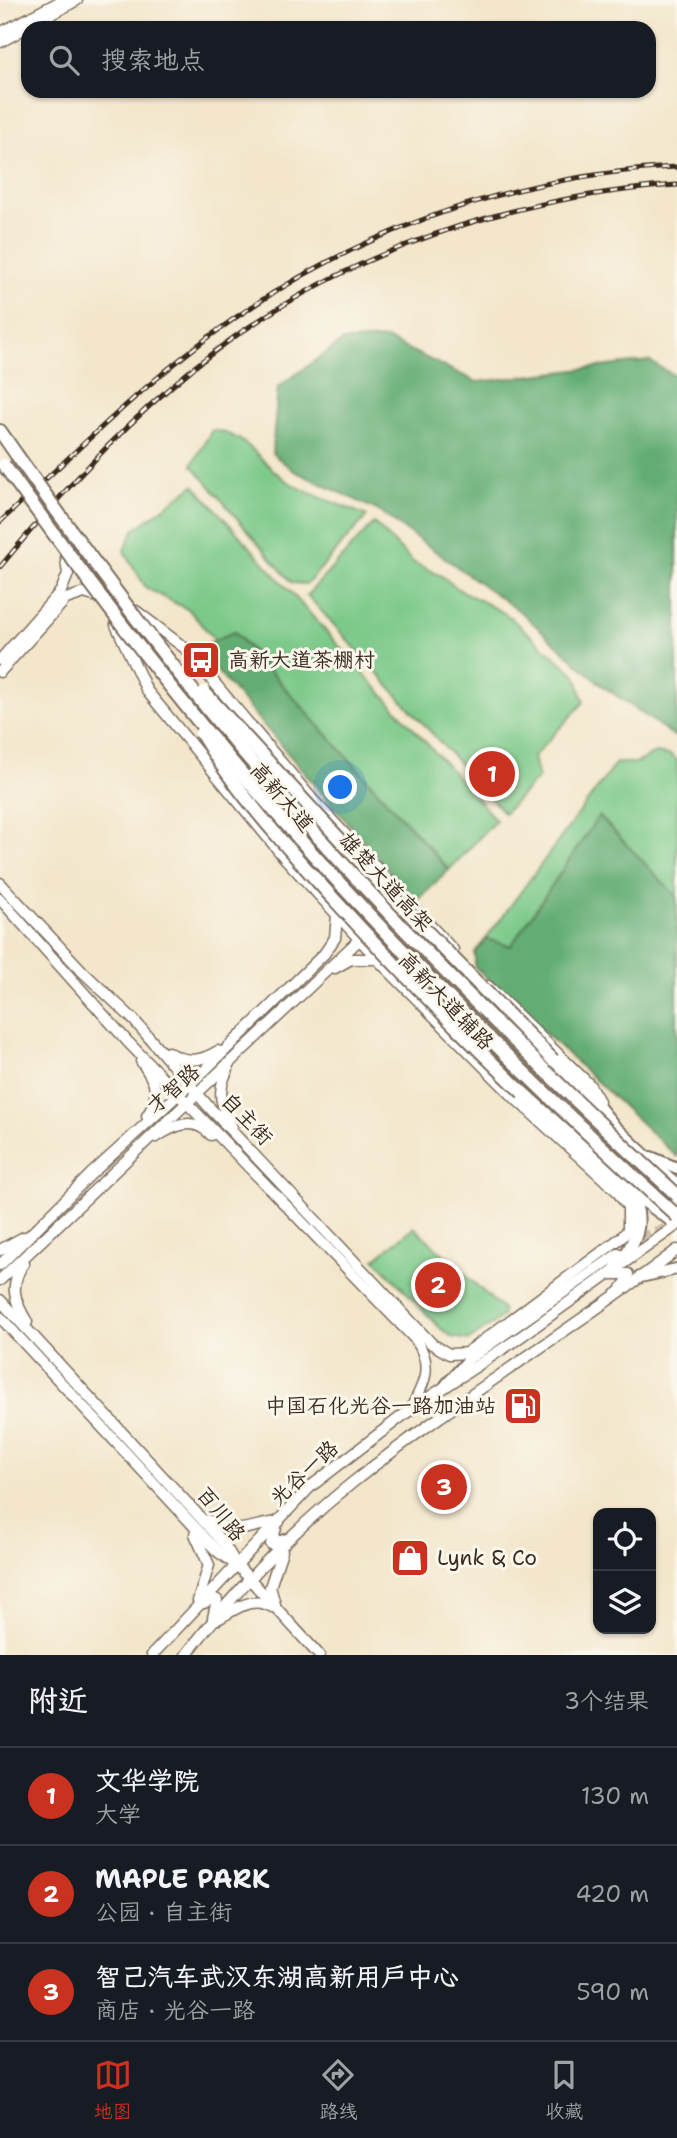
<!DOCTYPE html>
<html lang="zh">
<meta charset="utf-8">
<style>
:root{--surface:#171b24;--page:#242831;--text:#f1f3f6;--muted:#9ea1a6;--line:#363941;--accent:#c8321e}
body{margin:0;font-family:"Shantell Sans","LXGW WenKai TC",sans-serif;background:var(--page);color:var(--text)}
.controls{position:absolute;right:21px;bottom:21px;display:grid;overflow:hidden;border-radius:14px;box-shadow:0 2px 5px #0004}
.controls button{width:63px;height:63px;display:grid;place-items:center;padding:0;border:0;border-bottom:2px solid var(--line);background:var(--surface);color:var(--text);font:35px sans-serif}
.you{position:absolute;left:341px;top:788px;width:24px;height:24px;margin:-18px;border:5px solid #fff;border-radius:50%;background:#1a73e8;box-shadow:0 0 0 10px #1a73e833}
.badge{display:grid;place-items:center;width:46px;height:46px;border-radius:50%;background:var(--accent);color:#fff;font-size:23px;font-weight:700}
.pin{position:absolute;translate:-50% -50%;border:4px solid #fff;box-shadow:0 2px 7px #0006}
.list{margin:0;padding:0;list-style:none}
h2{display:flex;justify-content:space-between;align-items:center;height:91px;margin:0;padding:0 28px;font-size:30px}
h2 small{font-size:23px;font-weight:400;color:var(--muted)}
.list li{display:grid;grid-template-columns:46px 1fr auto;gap:21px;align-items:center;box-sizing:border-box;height:98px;padding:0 28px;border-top:2px solid var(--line)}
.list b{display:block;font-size:26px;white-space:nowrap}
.list p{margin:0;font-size:23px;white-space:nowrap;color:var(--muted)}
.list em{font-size:23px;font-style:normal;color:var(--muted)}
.icon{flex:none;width:38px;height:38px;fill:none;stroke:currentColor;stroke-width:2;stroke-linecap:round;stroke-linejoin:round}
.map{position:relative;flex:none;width:677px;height:1655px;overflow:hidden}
.search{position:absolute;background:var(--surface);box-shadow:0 2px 5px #0004;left:21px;right:21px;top:21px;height:77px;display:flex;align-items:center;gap:18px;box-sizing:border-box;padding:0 24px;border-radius:21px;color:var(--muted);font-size:26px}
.sheet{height:385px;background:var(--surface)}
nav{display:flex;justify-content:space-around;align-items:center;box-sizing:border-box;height:98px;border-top:2px solid var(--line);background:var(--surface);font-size:19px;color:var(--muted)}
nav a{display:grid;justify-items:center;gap:4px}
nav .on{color:var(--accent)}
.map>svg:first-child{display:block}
.green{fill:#7bc989;stroke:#5b7a54;stroke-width:2}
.forest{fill:#64ad75;stroke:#506c4a;stroke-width:2}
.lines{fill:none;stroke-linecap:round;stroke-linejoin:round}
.primary-tunnel{stroke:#cec0a8;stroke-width:10;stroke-dasharray:10 5;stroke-linecap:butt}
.secondary-casing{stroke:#7b6c5b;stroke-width:13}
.primary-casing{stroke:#7b6c5b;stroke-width:14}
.highway-casing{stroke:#7b6c5b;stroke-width:16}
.secondary{stroke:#fff;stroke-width:10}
.primary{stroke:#fff;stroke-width:10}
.highway{stroke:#fff;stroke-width:12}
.rail-casing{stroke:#3b2a1e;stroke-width:5}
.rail{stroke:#fbf7ec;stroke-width:2.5;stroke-dasharray:8;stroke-linecap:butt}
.highway-bridge-casing{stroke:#7b6c5b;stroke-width:16;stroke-linecap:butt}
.highway-bridge{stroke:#fff;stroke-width:12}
.labels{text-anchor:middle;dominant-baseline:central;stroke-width:6;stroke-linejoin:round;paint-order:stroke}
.poi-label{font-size:21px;fill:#3b2a1e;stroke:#fbf7ec;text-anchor:start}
.street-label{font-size:21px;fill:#3b2a1e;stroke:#fbf7ec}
</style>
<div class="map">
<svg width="677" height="1655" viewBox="0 0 677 1655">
<rect width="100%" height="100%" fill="#fbf7ec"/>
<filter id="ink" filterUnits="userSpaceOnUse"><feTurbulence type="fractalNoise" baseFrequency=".0143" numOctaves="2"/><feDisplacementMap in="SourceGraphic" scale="14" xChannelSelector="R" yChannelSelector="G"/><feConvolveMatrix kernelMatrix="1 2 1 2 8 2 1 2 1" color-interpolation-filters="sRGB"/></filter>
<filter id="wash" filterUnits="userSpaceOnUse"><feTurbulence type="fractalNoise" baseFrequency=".00686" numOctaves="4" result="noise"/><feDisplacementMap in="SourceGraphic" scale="28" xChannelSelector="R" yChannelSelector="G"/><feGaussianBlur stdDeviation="1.57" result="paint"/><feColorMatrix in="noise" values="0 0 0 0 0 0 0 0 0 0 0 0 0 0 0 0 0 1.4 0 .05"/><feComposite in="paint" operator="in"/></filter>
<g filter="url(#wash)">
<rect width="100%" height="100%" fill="#f3e6cb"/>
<g class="green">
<path d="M212,430C253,436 260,466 292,484C315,497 343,505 367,516L307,584L292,583L192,465Z"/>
<polygon points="194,485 496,820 449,870 235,632 215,640 189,610 146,588 124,551 134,530"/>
<polygon points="374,523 414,563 442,576 458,589 506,614 576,675 584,702 533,757 538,778 504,813 307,595"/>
<polygon points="655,753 670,755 677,760 677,897 599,816 511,946 486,939 616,763 636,763"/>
<polygon points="414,1227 503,1310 502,1317 469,1340 452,1337 441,1329 375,1259"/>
</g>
<g class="forest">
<polygon points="386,339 477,382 649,361 677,377 677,738 600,684 522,613 377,510 294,471 272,453 278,387 343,341"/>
<polygon points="234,632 449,870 416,902 197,648"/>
<polygon points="599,816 677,897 677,1157 475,967 475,952 486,939 511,946"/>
</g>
</g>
<g filter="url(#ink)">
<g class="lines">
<polyline class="primary-tunnel" points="629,1247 653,1232 674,1227"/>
<g class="secondary-casing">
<g id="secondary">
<polyline points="0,33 63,0"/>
<polyline points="0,42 77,0"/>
<polyline points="136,611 186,649 312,799 453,950"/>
<polyline points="116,625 147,691 284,857 386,968 517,1100 617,1191 628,1207 628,1230 622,1237 465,1354"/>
<polyline points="0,660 61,591 68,574 66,559"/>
<polyline points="0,672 66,599 84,593 94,596"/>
<polyline points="0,883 84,973 133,1019 208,1106 432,1344 449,1354 471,1353"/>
<path d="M0,899L127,1041L416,1340C434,1366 424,1385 410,1410"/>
<polyline points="335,968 351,959 377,959"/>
<polyline points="488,986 589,1084 599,1101"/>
<path d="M168,1052C186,1063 200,1062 218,1051"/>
<path d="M141,1061C155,1081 162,1094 147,1116"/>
<path d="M228,1069C216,1092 221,1106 232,1127"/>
<path d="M156,1137C175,1125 194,1116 211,1135"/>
<polyline points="0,1250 24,1237"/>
<path d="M24,1263C9,1284 14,1301 27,1322"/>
<polyline points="0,1265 91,1174 205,1070 324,954 335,938 337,915"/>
<polyline points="611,1274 628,1274 627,1281 622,1288"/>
<polyline points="0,1280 362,937"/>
<polyline points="0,1300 199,1516 224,1544 236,1564 319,1655"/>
<polyline points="0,1317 217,1551 232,1562"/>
<path d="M207,1520C238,1538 248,1525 279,1522"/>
<polyline points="276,1528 271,1544 287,1539"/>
<polyline points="195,1534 209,1565 198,1601"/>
<polyline points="204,1603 213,1598 217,1600 213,1618"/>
<polyline points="275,1604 270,1587 282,1551"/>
<path d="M218,1619C236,1609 252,1595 272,1607"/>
<polyline points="152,1655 310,1487 410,1410 516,1340 677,1225"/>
<path d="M186,1655C234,1592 291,1532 352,1483C456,1400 571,1331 677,1250"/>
</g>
</g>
<g class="primary-casing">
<g id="primary">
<polyline points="607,1119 677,1185"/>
<polyline points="651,1157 677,1168"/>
<polyline points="640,1277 677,1269"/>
<polyline points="446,1385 469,1359 618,1254"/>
</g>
</g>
<g class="highway-casing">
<g id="highway">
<polyline points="0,431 16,454"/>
<polyline points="553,1060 585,1091 611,1123"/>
<polyline points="523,1093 628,1189 677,1224"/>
<path d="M615,1270C635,1246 646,1222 630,1193"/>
</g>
</g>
<use href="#secondary" class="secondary"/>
<use href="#primary" class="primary"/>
<use href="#highway" class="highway"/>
<g class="rail-casing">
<g id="rail">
<path d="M0,522C67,460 133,394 206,339C342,236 507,175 677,167"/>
<path d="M0,567C53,503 109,440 172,386C313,263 492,198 677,185"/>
</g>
</g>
<use href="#rail" class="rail"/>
<g class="highway-bridge-casing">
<g id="highway-bridge">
<path d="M16,454C95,565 175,674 265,777C394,925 532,1062 677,1195"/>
<path d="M4,465C82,574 162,681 250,783C383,937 527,1080 677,1216"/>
<polyline points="204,692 392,896 553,1060"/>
<path d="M201,733C236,792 284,844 330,895C392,963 457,1029 523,1093"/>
</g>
</g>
<use href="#highway-bridge" class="highway-bridge"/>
</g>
</g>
<defs>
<g id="bus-square" transform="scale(2.0125)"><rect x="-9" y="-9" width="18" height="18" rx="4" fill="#c8321e" stroke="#fbf7ec"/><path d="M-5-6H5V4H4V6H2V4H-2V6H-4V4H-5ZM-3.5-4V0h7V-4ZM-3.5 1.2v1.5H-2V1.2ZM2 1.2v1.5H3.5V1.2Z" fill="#fff"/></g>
<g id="fuel-square" transform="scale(2.0125)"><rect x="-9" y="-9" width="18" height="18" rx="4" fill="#c8321e" stroke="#fbf7ec"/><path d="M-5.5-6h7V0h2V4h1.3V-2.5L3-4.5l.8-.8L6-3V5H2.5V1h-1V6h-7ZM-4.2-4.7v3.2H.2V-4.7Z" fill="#fff"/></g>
<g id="shop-square" transform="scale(2.0125)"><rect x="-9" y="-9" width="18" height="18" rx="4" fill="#c8321e" stroke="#fbf7ec"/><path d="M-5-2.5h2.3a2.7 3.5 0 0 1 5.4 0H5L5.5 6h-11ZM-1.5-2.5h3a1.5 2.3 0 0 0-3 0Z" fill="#fff"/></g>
</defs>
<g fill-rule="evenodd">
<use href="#bus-square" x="201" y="660"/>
<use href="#fuel-square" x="523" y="1406"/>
<use href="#shop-square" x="410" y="1558"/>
</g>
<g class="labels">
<g class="poi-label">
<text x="228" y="660">高新大道茶棚村</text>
<text x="496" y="1406" text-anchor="end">中国石化光谷一路加油站</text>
<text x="437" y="1558">Lynk &amp; Co</text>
</g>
<g class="street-label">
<text transform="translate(282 797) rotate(49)">高新大道</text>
<text transform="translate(386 882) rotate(47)">雄楚大道高架</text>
<text transform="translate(446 1001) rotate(46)">高新大道辅路</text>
<text transform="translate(173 1089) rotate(-42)">才智路</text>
<text transform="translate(247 1119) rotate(46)">自主街</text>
<text transform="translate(304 1473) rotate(-43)">光谷一路</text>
<text transform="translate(221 1514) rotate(51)">百川路</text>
</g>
</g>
</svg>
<div class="controls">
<button><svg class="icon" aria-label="locate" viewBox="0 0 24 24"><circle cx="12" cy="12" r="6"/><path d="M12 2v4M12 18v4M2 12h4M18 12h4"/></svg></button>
<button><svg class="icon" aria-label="layers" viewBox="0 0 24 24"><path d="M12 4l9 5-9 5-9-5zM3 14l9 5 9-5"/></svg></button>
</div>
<div class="you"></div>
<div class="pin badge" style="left:492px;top:774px">1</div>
<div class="pin badge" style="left:438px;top:1285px">2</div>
<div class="pin badge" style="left:444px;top:1487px">3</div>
<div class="search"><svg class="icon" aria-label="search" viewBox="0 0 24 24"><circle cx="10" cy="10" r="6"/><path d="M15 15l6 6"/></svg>搜索地点</div>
</div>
<section class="sheet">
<h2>附近<small>3个结果</small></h2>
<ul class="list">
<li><span class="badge">1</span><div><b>文华学院</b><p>大学</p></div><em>130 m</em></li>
<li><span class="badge">2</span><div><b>MAPLE PARK</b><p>公园 · 自主街</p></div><em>420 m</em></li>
<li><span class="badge">3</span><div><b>智己汽车武汉东湖高新用户中心</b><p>商店 · 光谷一路</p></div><em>590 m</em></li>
</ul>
</section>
<nav>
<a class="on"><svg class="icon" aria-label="map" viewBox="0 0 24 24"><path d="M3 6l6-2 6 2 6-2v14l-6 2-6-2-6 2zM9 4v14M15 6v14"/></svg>地图</a>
<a><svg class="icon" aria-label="directions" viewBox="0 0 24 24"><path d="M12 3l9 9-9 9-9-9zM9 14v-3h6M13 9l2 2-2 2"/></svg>路线</a>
<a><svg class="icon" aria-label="saved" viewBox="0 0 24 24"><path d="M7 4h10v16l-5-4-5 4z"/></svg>收藏</a>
</nav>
